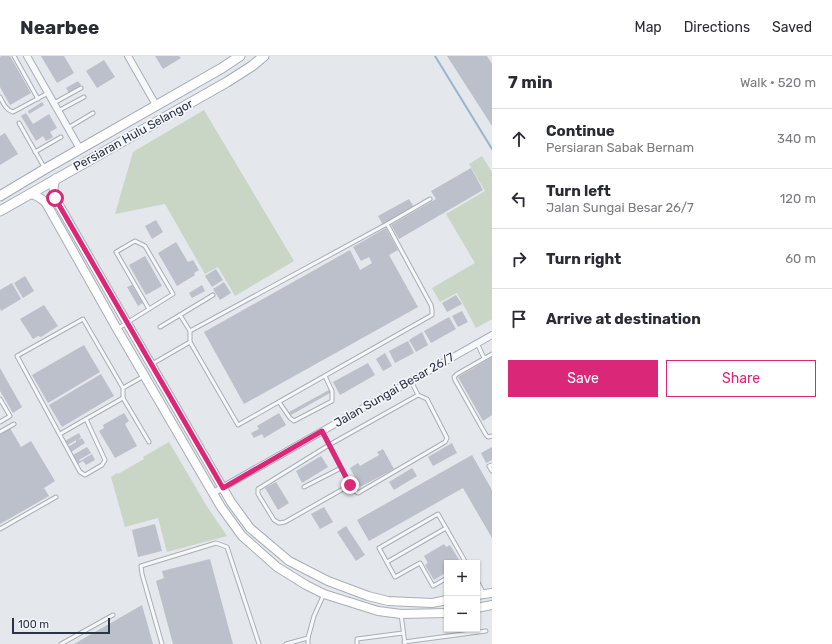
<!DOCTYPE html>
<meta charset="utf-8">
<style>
:root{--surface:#fff;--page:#f7f7f7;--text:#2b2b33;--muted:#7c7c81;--line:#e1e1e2;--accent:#db2777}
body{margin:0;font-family:Rubik,sans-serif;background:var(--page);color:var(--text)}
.controls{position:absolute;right:12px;bottom:12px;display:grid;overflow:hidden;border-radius:0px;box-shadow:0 1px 3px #0004}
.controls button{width:36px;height:36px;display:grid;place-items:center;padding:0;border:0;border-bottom:1px solid var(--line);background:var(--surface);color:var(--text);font:20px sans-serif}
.scale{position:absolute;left:12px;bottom:10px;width:98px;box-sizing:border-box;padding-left:4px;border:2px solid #2b3445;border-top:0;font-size:11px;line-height:14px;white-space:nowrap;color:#2b3445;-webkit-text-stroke:3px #f4f6f9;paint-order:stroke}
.stop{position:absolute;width:12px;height:12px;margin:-9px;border:3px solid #db2777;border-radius:50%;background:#fff}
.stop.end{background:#db2777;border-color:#fff;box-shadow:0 1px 4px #0008}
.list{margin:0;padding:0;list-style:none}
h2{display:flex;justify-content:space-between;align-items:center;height:52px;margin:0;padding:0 16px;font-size:17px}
h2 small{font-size:13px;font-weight:400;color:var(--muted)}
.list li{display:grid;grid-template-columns:26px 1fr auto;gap:12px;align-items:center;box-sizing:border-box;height:60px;padding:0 16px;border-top:1px solid var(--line)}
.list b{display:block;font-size:15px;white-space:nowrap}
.list p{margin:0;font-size:13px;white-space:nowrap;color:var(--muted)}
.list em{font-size:13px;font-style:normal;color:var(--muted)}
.actions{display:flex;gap:8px;padding:12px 16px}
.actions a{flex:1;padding:9px 0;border:1px solid var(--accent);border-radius:0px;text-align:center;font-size:14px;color:var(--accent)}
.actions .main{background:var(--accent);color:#fff}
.icon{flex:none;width:22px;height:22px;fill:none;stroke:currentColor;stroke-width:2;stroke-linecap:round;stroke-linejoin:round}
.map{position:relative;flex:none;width:492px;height:588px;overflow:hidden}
header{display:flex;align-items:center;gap:24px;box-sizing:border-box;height:56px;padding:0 20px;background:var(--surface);border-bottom:1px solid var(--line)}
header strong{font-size:19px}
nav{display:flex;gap:22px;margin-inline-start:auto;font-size:14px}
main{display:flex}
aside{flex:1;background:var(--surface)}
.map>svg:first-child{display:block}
.green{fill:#c9d6c5}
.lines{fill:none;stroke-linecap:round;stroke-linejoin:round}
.stream{stroke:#9fb4cc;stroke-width:2}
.building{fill:#bbc0ca}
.lane-casing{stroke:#a9aeb7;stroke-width:5}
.street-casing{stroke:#a9aeb7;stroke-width:8}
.secondary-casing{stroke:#a9aeb7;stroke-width:10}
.primary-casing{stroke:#a3abb8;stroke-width:11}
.lane{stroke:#f7f8fa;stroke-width:3}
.street{stroke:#f7f8fa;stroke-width:6}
.secondary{stroke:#fff;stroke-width:8}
.primary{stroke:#fff;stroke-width:9}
.route{stroke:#db2777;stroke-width:5}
.labels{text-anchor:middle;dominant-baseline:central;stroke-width:3.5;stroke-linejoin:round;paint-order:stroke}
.street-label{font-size:12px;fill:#2b3445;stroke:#f4f6f9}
</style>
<header>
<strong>Nearbee</strong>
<nav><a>Map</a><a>Directions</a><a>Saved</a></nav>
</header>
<main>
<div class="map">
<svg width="492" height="588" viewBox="0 0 492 588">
<rect width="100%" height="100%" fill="#e4e7ec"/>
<g class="green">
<polygon points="204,54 294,205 235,240 218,211 205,218 165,148 115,158 133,96"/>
<polygon points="482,100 492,116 492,263 476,272 457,237 440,246 432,232 475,207 446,158 485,135 469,108"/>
<polygon points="169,386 206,449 227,480 167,496 158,462 125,471 111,421 117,417 118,418 144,403 143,401"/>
</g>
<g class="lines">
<polyline class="stream" points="435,0 492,93"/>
</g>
<g class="building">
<polygon points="1,0 10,0 31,37 10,49 0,31 0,1"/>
<polygon points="41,0 64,0 74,17 57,27"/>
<polygon points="155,0 179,0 181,2 163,13"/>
<polygon points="447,0 487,0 492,8 492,70"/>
<polygon points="104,4 115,21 97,32 86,15"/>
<polygon points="78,25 81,29 69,37 66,32"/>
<polygon points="42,46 44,49 29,58 28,55"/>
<polygon points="26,57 33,68 49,58 57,72 50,76 53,81 46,85 43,80 36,85 21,60"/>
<polygon points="5,77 18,98 0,109 0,80"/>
<polygon points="471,112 483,134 399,183 391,169 436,143 431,135"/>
<polygon points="409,143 414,151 383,169 378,160"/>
<polygon points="156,164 163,176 152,183 145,170"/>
<polygon points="386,172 398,194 389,199 418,251 244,348 204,276 350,194 360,214 372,207 369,201 361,205 353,191"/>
<polygon points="176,186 188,206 193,204 199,214 194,217 195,219 177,230 158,197"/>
<polygon points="145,200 162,230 146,239 129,209"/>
<polygon points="216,213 223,224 212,231 205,220"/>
<polygon points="25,220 34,235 23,242 14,227"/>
<polygon points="224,226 231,237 220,244 213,233"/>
<polygon points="12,227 21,243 1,255 0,252 0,234"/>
<polygon points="132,229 143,247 138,250 127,231"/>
<polygon points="202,229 205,235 192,242 189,237"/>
<polygon points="456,239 462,248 447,256 442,247"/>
<polygon points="44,249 58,270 41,281 38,280 33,283 20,263"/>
<polygon points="462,255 468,266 458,271 452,260"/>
<polygon points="449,261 456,273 431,287 424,275"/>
<polygon points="422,276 428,289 416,296 409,284"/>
<polygon points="408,285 414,297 395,307 389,295"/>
<polygon points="84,289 100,316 48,347 32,319"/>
<polygon points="385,297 392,310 383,315 376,303"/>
<polygon points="492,301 492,359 483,365 458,321"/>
<polygon points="368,307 375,319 340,339 333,326"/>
<polygon points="0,312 22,351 13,357 0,335"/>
<polygon points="101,318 114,340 62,371 49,349"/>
<polygon points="329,334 330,337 291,359 289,356"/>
<polygon points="124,357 129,365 125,368 137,390 115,402 99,375 104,372 103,369"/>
<polygon points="279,357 286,369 264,382 262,378 254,382 251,377 259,373 257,370"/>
<polygon points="10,372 21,391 31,385 55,425 44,432 49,440 0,468 0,378"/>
<polygon points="79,377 81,381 78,384 82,382 85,387 71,396 68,391 76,386 76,384 68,389 65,385"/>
<polygon points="452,387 457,397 433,410 428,401"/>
<polygon points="87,391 91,397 79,404 80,405 92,398 95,404 86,409 83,405 78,408 73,399"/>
<polygon points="492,391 492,404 486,407 481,397"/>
<polygon points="383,393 394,413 360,431 350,412 358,407 360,410 379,399 377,396"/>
<polygon points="472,399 492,434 492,482 463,432 369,485 357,464"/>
<polygon points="321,400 328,411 302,427 296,415"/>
<polygon points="412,412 417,420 394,434 389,426"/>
<polygon points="276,426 289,447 278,454 265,432"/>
<polygon points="324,451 333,466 320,473 311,458"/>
<polygon points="155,468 162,495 138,501 132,474"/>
<polygon points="346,470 365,499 356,505 337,476"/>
<polygon points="444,488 446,491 450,489 461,507 447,507 447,516 434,524 425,509 428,507 424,500"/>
<polygon points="210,503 233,588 173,588 156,525 164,522 162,515"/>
<polygon points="142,549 153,588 74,588"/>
</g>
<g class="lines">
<g class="lane-casing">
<g id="lane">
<polyline points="14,0 38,43"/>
<path d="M0,41C3,47 6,54 13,56L48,37"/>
<polyline points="54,47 81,32"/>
<polyline points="58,55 84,41"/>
<polyline points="19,67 44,111"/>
<polyline points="68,72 93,57"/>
<polyline points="35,96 61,81"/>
<polyline points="180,259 213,239"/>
<polyline points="160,271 180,259 190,275"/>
<path d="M117,273C136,261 154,250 173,238L145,190L135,185L116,196L149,253"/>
<polyline points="190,286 190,275 387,168 430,143"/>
<polyline points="477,287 484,302"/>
<polyline points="492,298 457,318 454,321 455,324 486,379 488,381 492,380"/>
<polyline points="152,308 190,286 238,369 432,259 432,254 431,249 387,168"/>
<polyline points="411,325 418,339"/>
<polyline points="123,332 123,342 86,363 105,404 102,409 85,419 80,416 17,300 83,263 123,332 144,320"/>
<polyline points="123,342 149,386"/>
<polyline points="0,343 10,360 0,366"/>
<polyline points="279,346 290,362 294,365 332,345 332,335 325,320"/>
<polyline points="322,375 353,434 358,437 445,386 447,382 427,343 418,339 329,389 258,433 258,438 274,464 279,467 285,466 350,429"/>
<polyline points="0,376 14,368"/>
<polyline points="60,378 86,363"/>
<polyline points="492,409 489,410 492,415"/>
<polyline points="304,431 341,412"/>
<polyline points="446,472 438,458 379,492 395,521 420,507 433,530 447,522"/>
<polyline points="0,473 56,441"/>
<polyline points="387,506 446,472 466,507"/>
<polyline points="477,525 483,536"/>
<polyline points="401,558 405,588"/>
<polyline points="308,582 308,588"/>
<polyline points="404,586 486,575"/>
<polyline points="61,588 113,559"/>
<polyline points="162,588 142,518 141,510 216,487 227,491 259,588"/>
<polyline points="286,588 308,582 314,560 324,538"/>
<polyline points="357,588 357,583 403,577"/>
</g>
</g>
<g class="street-casing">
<g id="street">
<polyline points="27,0 80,93"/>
<polyline points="128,0 156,49"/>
<polyline points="213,437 492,279"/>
</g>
</g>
<g class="secondary-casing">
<g id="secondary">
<path d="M56,122C53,130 53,134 55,142L127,267L231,446L250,472L289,505L328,525L368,540L388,545L432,547L447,544"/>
<path d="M30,138C37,139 41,142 46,147L117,273L221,451L242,480L277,511L306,529L324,538L378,555L401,558L447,557"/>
<polyline points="477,539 492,537"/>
<polyline points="477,552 492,549"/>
</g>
</g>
<g class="primary-casing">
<g id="primary">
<polyline points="0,140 45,113 222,12 240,0"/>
<polyline points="0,155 227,26 252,10 264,0"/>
</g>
</g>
<use href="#lane" class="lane"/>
<use href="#street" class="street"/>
<use href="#secondary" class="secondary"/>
<use href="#primary" class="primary"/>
</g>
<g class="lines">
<polyline class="route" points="55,142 223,432 322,375 350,429"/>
</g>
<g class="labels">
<g class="street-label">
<text transform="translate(133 79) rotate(-29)">Persiaran Hulu Selangor</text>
<text transform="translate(394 334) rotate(-30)">Jalan Sungai Besar 26/7</text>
</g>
</g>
</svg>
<div class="controls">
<button>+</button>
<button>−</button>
</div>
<div class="scale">100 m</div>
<div class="stop" style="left:55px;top:142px"></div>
<div class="stop end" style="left:350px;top:429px"></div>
</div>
<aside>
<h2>7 min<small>Walk · 520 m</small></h2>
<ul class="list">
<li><svg class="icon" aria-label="ahead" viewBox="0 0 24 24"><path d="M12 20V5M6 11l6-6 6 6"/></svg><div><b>Continue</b><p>Persiaran Sabak Bernam</p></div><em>340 m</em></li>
<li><svg class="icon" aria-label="left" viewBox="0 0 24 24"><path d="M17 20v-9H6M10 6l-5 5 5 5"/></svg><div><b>Turn left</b><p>Jalan Sungai Besar 26/7</p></div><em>120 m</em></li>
<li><svg class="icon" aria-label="right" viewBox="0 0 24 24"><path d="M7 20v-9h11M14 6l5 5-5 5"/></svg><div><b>Turn right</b></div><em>60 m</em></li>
<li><svg class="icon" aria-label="arrive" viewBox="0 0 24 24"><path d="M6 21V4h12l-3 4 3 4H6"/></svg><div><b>Arrive at destination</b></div></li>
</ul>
<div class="actions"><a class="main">Save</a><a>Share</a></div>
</aside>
</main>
